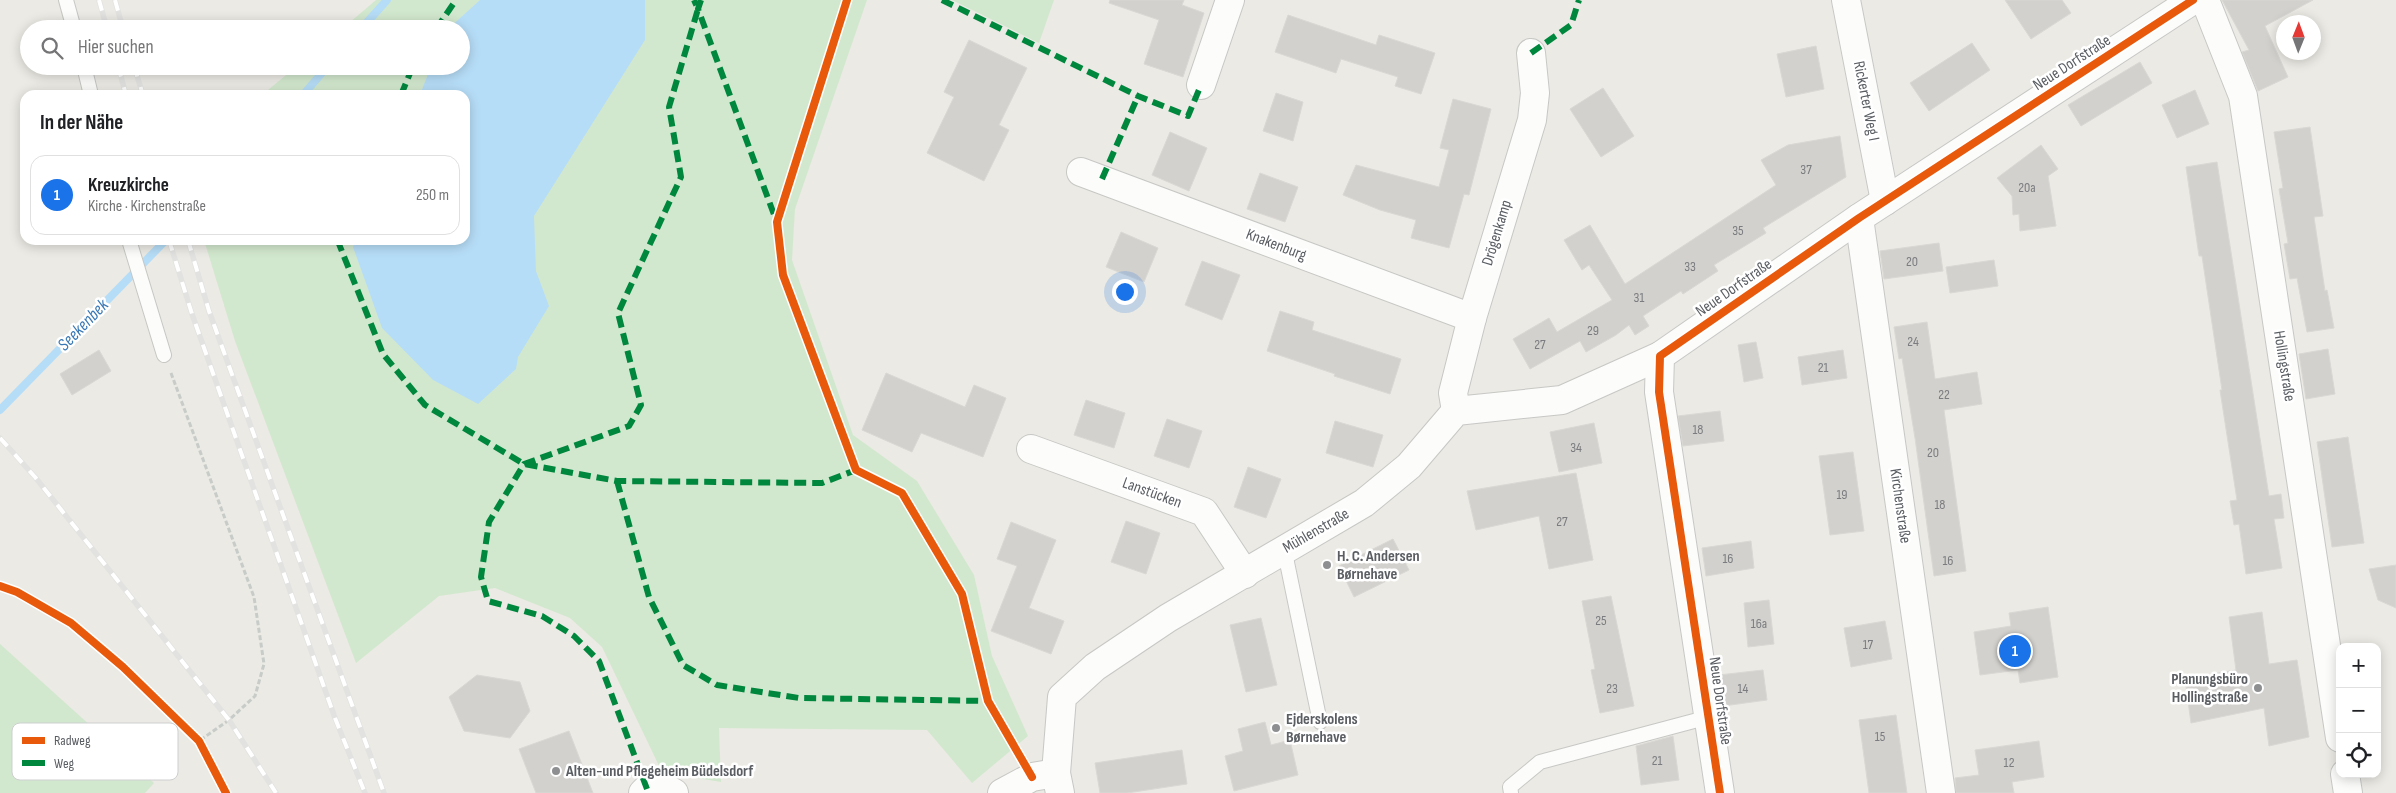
<!DOCTYPE html>
<html lang="de">
<meta charset="utf-8">
<style>
:root{--surface:#fff;--page:#f6f6f6;--text:#202124;--muted:#757577;--line:#e0e0e0;--accent:#1a73e8}
body{margin:0;font-family:"Sofia Sans Condensed",sans-serif;background:var(--page);color:var(--text)}
.controls{position:absolute;right:15px;bottom:15px;display:grid;overflow:hidden;border-radius:10px;box-shadow:0 2px 12px #0003}
.controls button{width:45px;height:45px;display:grid;place-items:center;padding:0;border:0;border-bottom:1px solid var(--line);background:var(--surface);color:var(--text);font:25px sans-serif}
.compass{position:absolute;left:2276px;top:15px;width:45px;height:45px;border-radius:50%;background:var(--surface);box-shadow:0 2px 12px #0003;rotate:1deg}
.you{position:absolute;left:1124px;top:291px;width:18px;height:18px;margin:-12px;border:4px solid #fff;border-radius:50%;background:#1a73e8;box-shadow:0 0 0 8px #1a73e833}
.badge{display:grid;place-items:center;width:32px;height:32px;border-radius:50%;background:var(--accent);color:#fff;font-size:16px;font-weight:700}
.pin{position:absolute;translate:-50% -50%;border:2px solid #fff;box-shadow:0 1px 5px #0006}
.list{margin:0;padding:0;list-style:none}
h2{display:flex;justify-content:space-between;align-items:center;height:65px;margin:0;padding:0 20px;font-size:21px}
h2 small{font-size:16px;font-weight:400;color:var(--muted)}
.list li{display:grid;grid-template-columns:32px 1fr auto;gap:15px;align-items:center;box-sizing:border-box;height:80px;margin:0 10px 10px;padding:0 10px;border:1px solid var(--line);border-radius:15px}
.list b{display:block;font-size:19px;white-space:nowrap}
.list p{margin:0;font-size:16px;white-space:nowrap;color:var(--muted)}
.list em{font-size:16px;font-style:normal;color:var(--muted)}
.icon{flex:none;width:28px;height:28px;fill:none;stroke:currentColor;stroke-width:2;stroke-linecap:round;stroke-linejoin:round}
.map{position:relative;flex:none;width:2396px;height:793px;overflow:hidden}
.search{position:absolute;background:var(--surface);box-shadow:0 2px 12px #0003;left:20px;top:20px;width:450px;height:55px;display:flex;align-items:center;gap:12px;box-sizing:border-box;padding:0 18px;border-radius:28px;color:var(--muted);font-size:19px}
.panel{position:absolute;background:var(--surface);box-shadow:0 2px 12px #0003;left:20px;top:90px;width:450px;height:155px;border-radius:15px}
.map>svg:first-child{display:block}
.green{fill:#d2e8ce}
.water{fill:#b6ddf7}
.lines{fill:none;stroke-linecap:round;stroke-linejoin:round}
.stream{stroke:#b6ddf7;stroke-width:8}
.building{fill:#d3d1ce;stroke:#dad8d4}
.lane-casing{stroke:#c7c7c5;stroke-width:16}
.street-casing{stroke:#c7c7c5;stroke-width:30}
.secondary-casing{stroke:#c7c8c6;stroke-width:30}
.path{stroke:#c7ccc9;stroke-width:3;stroke-dasharray:5 2.5;stroke-linecap:butt}
.lane{stroke:#fcfcfb;stroke-width:14}
.street{stroke:#fcfcfb;stroke-width:28}
.secondary{stroke:#fcfcfb;stroke-width:28}
.rail-casing{stroke:#e2e2e1;stroke-width:5.5}
.rail{stroke:#fff;stroke-width:4;stroke-dasharray:11;stroke-linecap:butt}
.quiet{stroke:#00873e;stroke-width:6;stroke-dasharray:12 6;stroke-linecap:butt}
.cycleway-casing{stroke:#fff;stroke-width:11}
.cycleway{stroke:#e8590c;stroke-width:8}
.poi-dot{fill:#8d8f90;stroke:#fff;stroke-width:2}
.labels{text-anchor:middle;dominant-baseline:central;stroke-width:5;stroke-linejoin:round;paint-order:stroke}
.number-label{font-size:14px;fill:#7a7c7f}
.street-label{font-size:16px;fill:#5a5e63;stroke:#fff}
.poi-label{font-size:16px;font-weight:bold;fill:#5a5e63;stroke:#fff;text-anchor:start}
.water-label{font-size:18px;font-style:italic;fill:#3a78b5;stroke:#fff}
.key{fill:#fff;stroke:#cecfd0;stroke-width:1}
.key-label{font-size:14px;fill:#5a5e63}
</style>
<div class="map">
<svg width="2396" height="793" viewBox="0 0 2396 793">
<rect width="100%" height="100%" fill="#ebeae4"/>
<g class="green">
<polygon points="376,0 867,0 795,209 792,260 853,435 917,481 974,575 992,656 1028,736 972,783 927,730 719,728 721,782 662,772 602,647 570,618 495,588 439,596 356,663 235,341 204,240 465,240 465,95 262,95 297,66 461,66 461,29 342,29"/>
<polygon points="952,0 1054,0 1039,43"/>
<polygon points="0,644 154,783 145,793 0,793"/>
</g>
<polygon class="water" points="480,0 645,0 645,40 534,216 536,271 549,306 518,357 516,369 478,404 433,380 382,328 353,247 356,240 465,240 465,95 420,95 431,66 461,66 461,29 448,29"/>
<g class="lines">
<g class="stream">
<polyline points="361,29 387,0"/>
<polyline points="303,95 328,66"/>
<polyline points="0,410 166,240"/>
</g>
</g>
<g class="building">
<polygon points="1110,0 1184,0 1182,5 1204,13 1183,77 1144,64 1159,20 1109,3"/>
<polygon points="2005,0 2062,0 2071,13 2031,39"/>
<polygon points="2222,0 2313,0 2265,26 2288,77 2258,91 2242,52 2249,50"/>
<polygon points="1288,15 1376,45 1379,35 1435,53 1421,94 1395,86 1398,77 1341,59 1336,73 1275,52"/>
<polygon points="969,40 1027,68 999,125 1009,130 984,181 927,153 954,97 944,92"/>
<polygon points="1972,43 1990,70 1929,111 1910,83"/>
<polygon points="1816,46 1824,89 1786,97 1777,54"/>
<polygon points="2140,62 2152,83 2081,126 2068,105"/>
<polygon points="1603,88 1634,136 1601,157 1570,109"/>
<polygon points="2195,90 2209,124 2177,138 2162,105"/>
<polygon points="1276,93 1303,102 1293,141 1263,131"/>
<polygon points="1453,99 1491,109 1469,195 1464,194 1449,248 1411,238 1416,220 1380,210 1343,195 1356,165 1439,187 1449,150 1440,148"/>
<polygon points="2310,127 2323,216 2314,217 2325,291 2327,290 2334,328 2307,332 2297,278 2290,279 2284,244 2288,243 2279,189 2283,188 2274,132"/>
<polygon points="1170,132 1207,148 1189,191 1152,175"/>
<polygon points="1840,136 1846,177 1763,228 1766,233 1714,265 1718,271 1683,294 1681,291 1643,316 1649,326 1635,335 1629,325 1616,335 1586,352 1580,341 1530,369 1513,339 1549,318 1557,332 1612,300 1589,265 1582,270 1564,240 1590,225 1625,284 1776,185 1761,160 1788,145"/>
<polygon points="2041,145 2058,169 2048,176 2056,226 2020,231 2019,214 2013,215 2012,196 1997,178"/>
<polygon points="2217,162 2269,496 2281,494 2284,518 2274,519 2282,568 2246,574 2239,524 2234,525 2230,501 2237,500 2220,390 2222,390 2202,256 2199,256 2186,167"/>
<polygon points="1260,173 1298,187 1285,222 1247,209"/>
<polygon points="1121,232 1158,248 1144,282 1106,267"/>
<polygon points="1939,243 1943,271 1884,279 1880,251"/>
<polygon points="1994,260 1998,286 1950,293 1946,267"/>
<polygon points="1202,261 1240,275 1222,320 1185,305"/>
<polygon points="1280,311 1314,322 1312,330 1401,359 1390,394 1334,376 1335,374 1267,351"/>
<polygon points="1927,322 1935,379 1977,372 1982,404 1944,410 1966,571 1934,576 1915,438 1902,358 1899,359 1894,327"/>
<polygon points="1756,342 1763,378 1744,382 1738,345"/>
<polygon points="2328,349 2335,394 2306,399 2299,354"/>
<polygon points="99,350 111,371 72,395 60,374"/>
<polygon points="1843,350 1847,378 1802,385 1798,357"/>
<polygon points="886,373 965,407 974,385 1006,398 983,457 921,433 912,452 862,430"/>
<polygon points="1086,400 1125,413 1114,448 1074,435"/>
<polygon points="1720,411 1724,441 1683,446 1678,416"/>
<polygon points="1167,419 1202,431 1189,468 1154,456"/>
<polygon points="1335,421 1383,435 1373,467 1326,453"/>
<polygon points="1594,423 1602,463 1559,472 1550,432"/>
<polygon points="2348,437 2364,543 2332,547 2317,442"/>
<polygon points="1853,452 1864,531 1830,535 1819,456"/>
<polygon points="1248,467 1281,479 1266,518 1234,507"/>
<polygon points="1576,473 1593,560 1549,569 1539,516 1476,530 1467,491"/>
<polygon points="1126,521 1160,533 1146,574 1111,562"/>
<polygon points="1011,522 1056,540 1029,608 1064,621 1051,654 991,631 1017,566 997,559"/>
<polygon points="1393,539 1409,570 1354,597 1339,566"/>
<polygon points="1751,541 1754,568 1706,576 1702,548"/>
<polygon points="2396,565 2396,608 2378,600 2369,569"/>
<polygon points="1611,596 1634,706 1600,713 1591,670 1595,669 1582,601"/>
<polygon points="1769,600 1774,644 1748,647 1744,603"/>
<polygon points="2048,607 2058,677 2020,683 2018,670 1980,675 1974,632 2011,626 2009,613"/>
<polygon points="2262,612 2269,664 2297,660 2309,737 2269,746 2264,708 2191,723 2185,679 2236,670 2229,617"/>
<polygon points="1261,618 1277,685 1246,692 1230,625"/>
<polygon points="1885,621 1892,659 1851,667 1844,628"/>
<polygon points="1763,670 1767,700 1723,706 1719,675"/>
<polygon points="477,675 520,682 530,711 510,738 464,731 449,697"/>
<polygon points="1896,715 1907,793 1869,793 1859,720"/>
<polygon points="1265,722 1271,745 1290,740 1298,775 1234,791 1225,756 1243,751 1238,729"/>
<polygon points="569,731 593,793 536,793 519,749"/>
<polygon points="1673,736 1679,780 1641,785 1636,746"/>
<polygon points="2039,741 2044,777 2012,782 2014,793 1956,793 1955,778 1979,775 1975,750"/>
<polygon points="1182,750 1187,784 1127,793 1100,793 1095,763"/>
</g>
<g class="lines">
<g class="lane-casing">
<g id="lane">
<polyline points="66,0 74,29"/>
<polyline points="84,66 91,95"/>
<polyline points="129,240 164,355"/>
<polyline points="1284,548 1320,722"/>
<polyline points="1511,793 1510,787 1540,762 1709,717"/>
</g>
</g>
<g class="street-casing">
<g id="street">
<polyline points="1846,0 1885,201"/>
<polyline points="2205,0 2243,96 2340,738"/>
<polyline points="1201,85 1230,0"/>
<polyline points="1081,172 1472,318"/>
<polyline points="1859,218 1941,793"/>
<polyline points="1456,411 1453,393 1472,318 1532,120 1535,93 1531,53"/>
<polyline points="1031,449 1204,512 1245,574"/>
<polyline points="2345,774 2348,793"/>
<polyline points="643,793 647,789 667,789 674,793"/>
<polyline points="1002,793 1032,777 1056,773"/>
<polyline points="1060,793 1056,773 1062,697 1095,667 1168,618 1364,503 1409,466 1456,411 1562,400 1660,356"/>
</g>
</g>
<g class="secondary-casing">
<polyline id="secondary" points="1720,793 1659,392 1660,356 1859,218 2193,0"/>
</g>
<polyline class="path" points="171,373 254,597 264,664 255,696 229,720 199,741"/>
<use href="#lane" class="lane"/>
<use href="#street" class="street"/>
<use href="#secondary" class="secondary"/>
<g class="rail-casing">
<g id="rail">
<polyline points="99,0 107,29"/>
<polyline points="115,0 123,29"/>
<polyline points="118,66 126,95"/>
<polyline points="134,66 143,95"/>
<polyline points="169,240 192,314 335,718 365,793"/>
<polyline points="188,240 209,311 384,793"/>
<polyline points="0,438 35,477 229,720 276,793"/>
</g>
</g>
<use href="#rail" class="rail"/>
<g class="quiet">
<polyline points="701,0 698,9 776,220"/>
<polyline points="942,0 1138,96 1188,116 1201,85"/>
<polyline points="436,29 456,0"/>
<polyline points="1531,53 1571,25 1579,0"/>
<polyline points="401,95 413,66"/>
<polyline points="1102,179 1138,96"/>
<polyline points="341,240 339,244 383,354 425,405 524,464 617,481 822,483 856,470"/>
<polyline points="617,481 649,597 683,665 717,685 799,698 988,701"/>
<polyline points="647,789 599,661 574,636 542,616 488,601 481,577 489,522 524,464 629,426 641,405 618,313 681,177 669,107 698,9 694,0"/>
</g>
<g class="cycleway-casing">
<g id="cycleway">
<polyline points="847,0 777,222 783,275 856,470 902,493 962,594 988,701 1032,777"/>
<polyline points="0,586 17,592 71,623 123,667 199,741 226,793"/>
<polyline points="1720,793 1659,392 1660,356 1859,218 2193,0"/>
</g>
</g>
<use href="#cycleway" class="cycleway"/>
</g>
<g class="poi-dot">
<circle cx="1327" cy="565" r="5"/>
<circle cx="2258" cy="688" r="5"/>
<circle cx="1276" cy="728" r="5"/>
<circle cx="556" cy="771" r="5"/>
</g>
<g class="labels">
<g class="number-label">
<text x="1806" y="169">37</text>
<text x="2027" y="187">20a</text>
<text x="1738" y="230">35</text>
<text x="1912" y="261">20</text>
<text x="1690" y="266">33</text>
<text x="1639" y="297">31</text>
<text x="1593" y="330">29</text>
<text x="1913" y="341">24</text>
<text x="1540" y="344">27</text>
<text x="1823" y="367">21</text>
<text x="1944" y="394">22</text>
<text x="1698" y="429">18</text>
<text x="1576" y="447">34</text>
<text x="1933" y="452">20</text>
<text x="1842" y="494">19</text>
<text x="1940" y="504">18</text>
<text x="1562" y="521">27</text>
<text x="1728" y="558">16</text>
<text x="1948" y="560">16</text>
<text x="1601" y="620">25</text>
<text x="1759" y="623">16a</text>
<text x="1868" y="644">17</text>
<text x="1612" y="688">23</text>
<text x="1743" y="688">14</text>
<text x="1880" y="736">15</text>
<text x="1657" y="760">21</text>
<text x="2009" y="762">12</text>
</g>
<g class="street-label">
<text transform="translate(2072 63) rotate(-33)">Neue Dorfstraße</text>
<text transform="translate(1866 101) rotate(79)">Rickerter Weg I</text>
<text transform="translate(1497 233) rotate(-73)">Drögenkamp</text>
<text transform="translate(1276 245) rotate(21)">Knakenburg</text>
<text transform="translate(1734 288) rotate(-35)">Neue Dorfstraße</text>
<text transform="translate(2284 366) rotate(81)">Hollingstraße</text>
<text transform="translate(1152 493) rotate(20)">Lanstücken</text>
<text transform="translate(1900 506) rotate(82)">Kirchenstraße</text>
<text transform="translate(1316 531) rotate(-30)">Mühlenstraße</text>
<text transform="translate(1720 701) rotate(82)">Neue Dorfstraße</text>
</g>
<g class="poi-label">
<text x="1337" y="556">H. C. Andersen<tspan x="1337" dy="18">Børnehave</tspan></text>
<text x="2248" y="679" text-anchor="end">Planungsbüro<tspan x="2248" dy="18">Hollingstraße</tspan></text>
<text x="1286" y="719">Ejderskolens<tspan x="1286" dy="18">Børnehave</tspan></text>
<text x="566" y="771">Alten-und Pflegeheim Büdelsdorf</text>
</g>
<g class="water-label">
<text transform="translate(83 325) rotate(-46)">Seekenbek</text>
</g>
</g>
<rect x="12" y="723" width="166" height="57" rx="8" class="key"/>
<rect x="22" y="737" width="23" height="7" fill="#e8590c"/>
<rect x="22" y="760" width="23" height="6" fill="#00873e"/>
<g class="key-label">
<text x="54" y="745">Radweg</text>
<text x="54" y="768">Weg</text>
</g>
</svg>
<div class="controls">
<button>+</button>
<button>−</button>
<button><svg class="icon" aria-label="locate" viewBox="0 0 24 24"><circle cx="12" cy="12" r="6"/><path d="M12 2v4M12 18v4M2 12h4M18 12h4"/></svg></button>
</div>
<svg class="compass" viewBox="-18 -18 36 36"><path d="M0-13l5 13h-10z" fill="#e53935"/><path d="M0 13l5-13h-10z" fill="#757577"/></svg>
<div class="you"></div>
<div class="pin badge" style="left:2015px;top:651px">1</div>
<div class="search"><svg class="icon" aria-label="search" viewBox="0 0 24 24"><circle cx="10" cy="10" r="6"/><path d="M15 15l6 6"/></svg>Hier suchen</div>
<section class="panel">
<h2>In der Nähe<small></small></h2>
<ul class="list">
<li><span class="badge">1</span><div><b>Kreuzkirche</b><p>Kirche · Kirchenstraße</p></div><em>250 m</em></li>
</ul>
</section>
</div>
